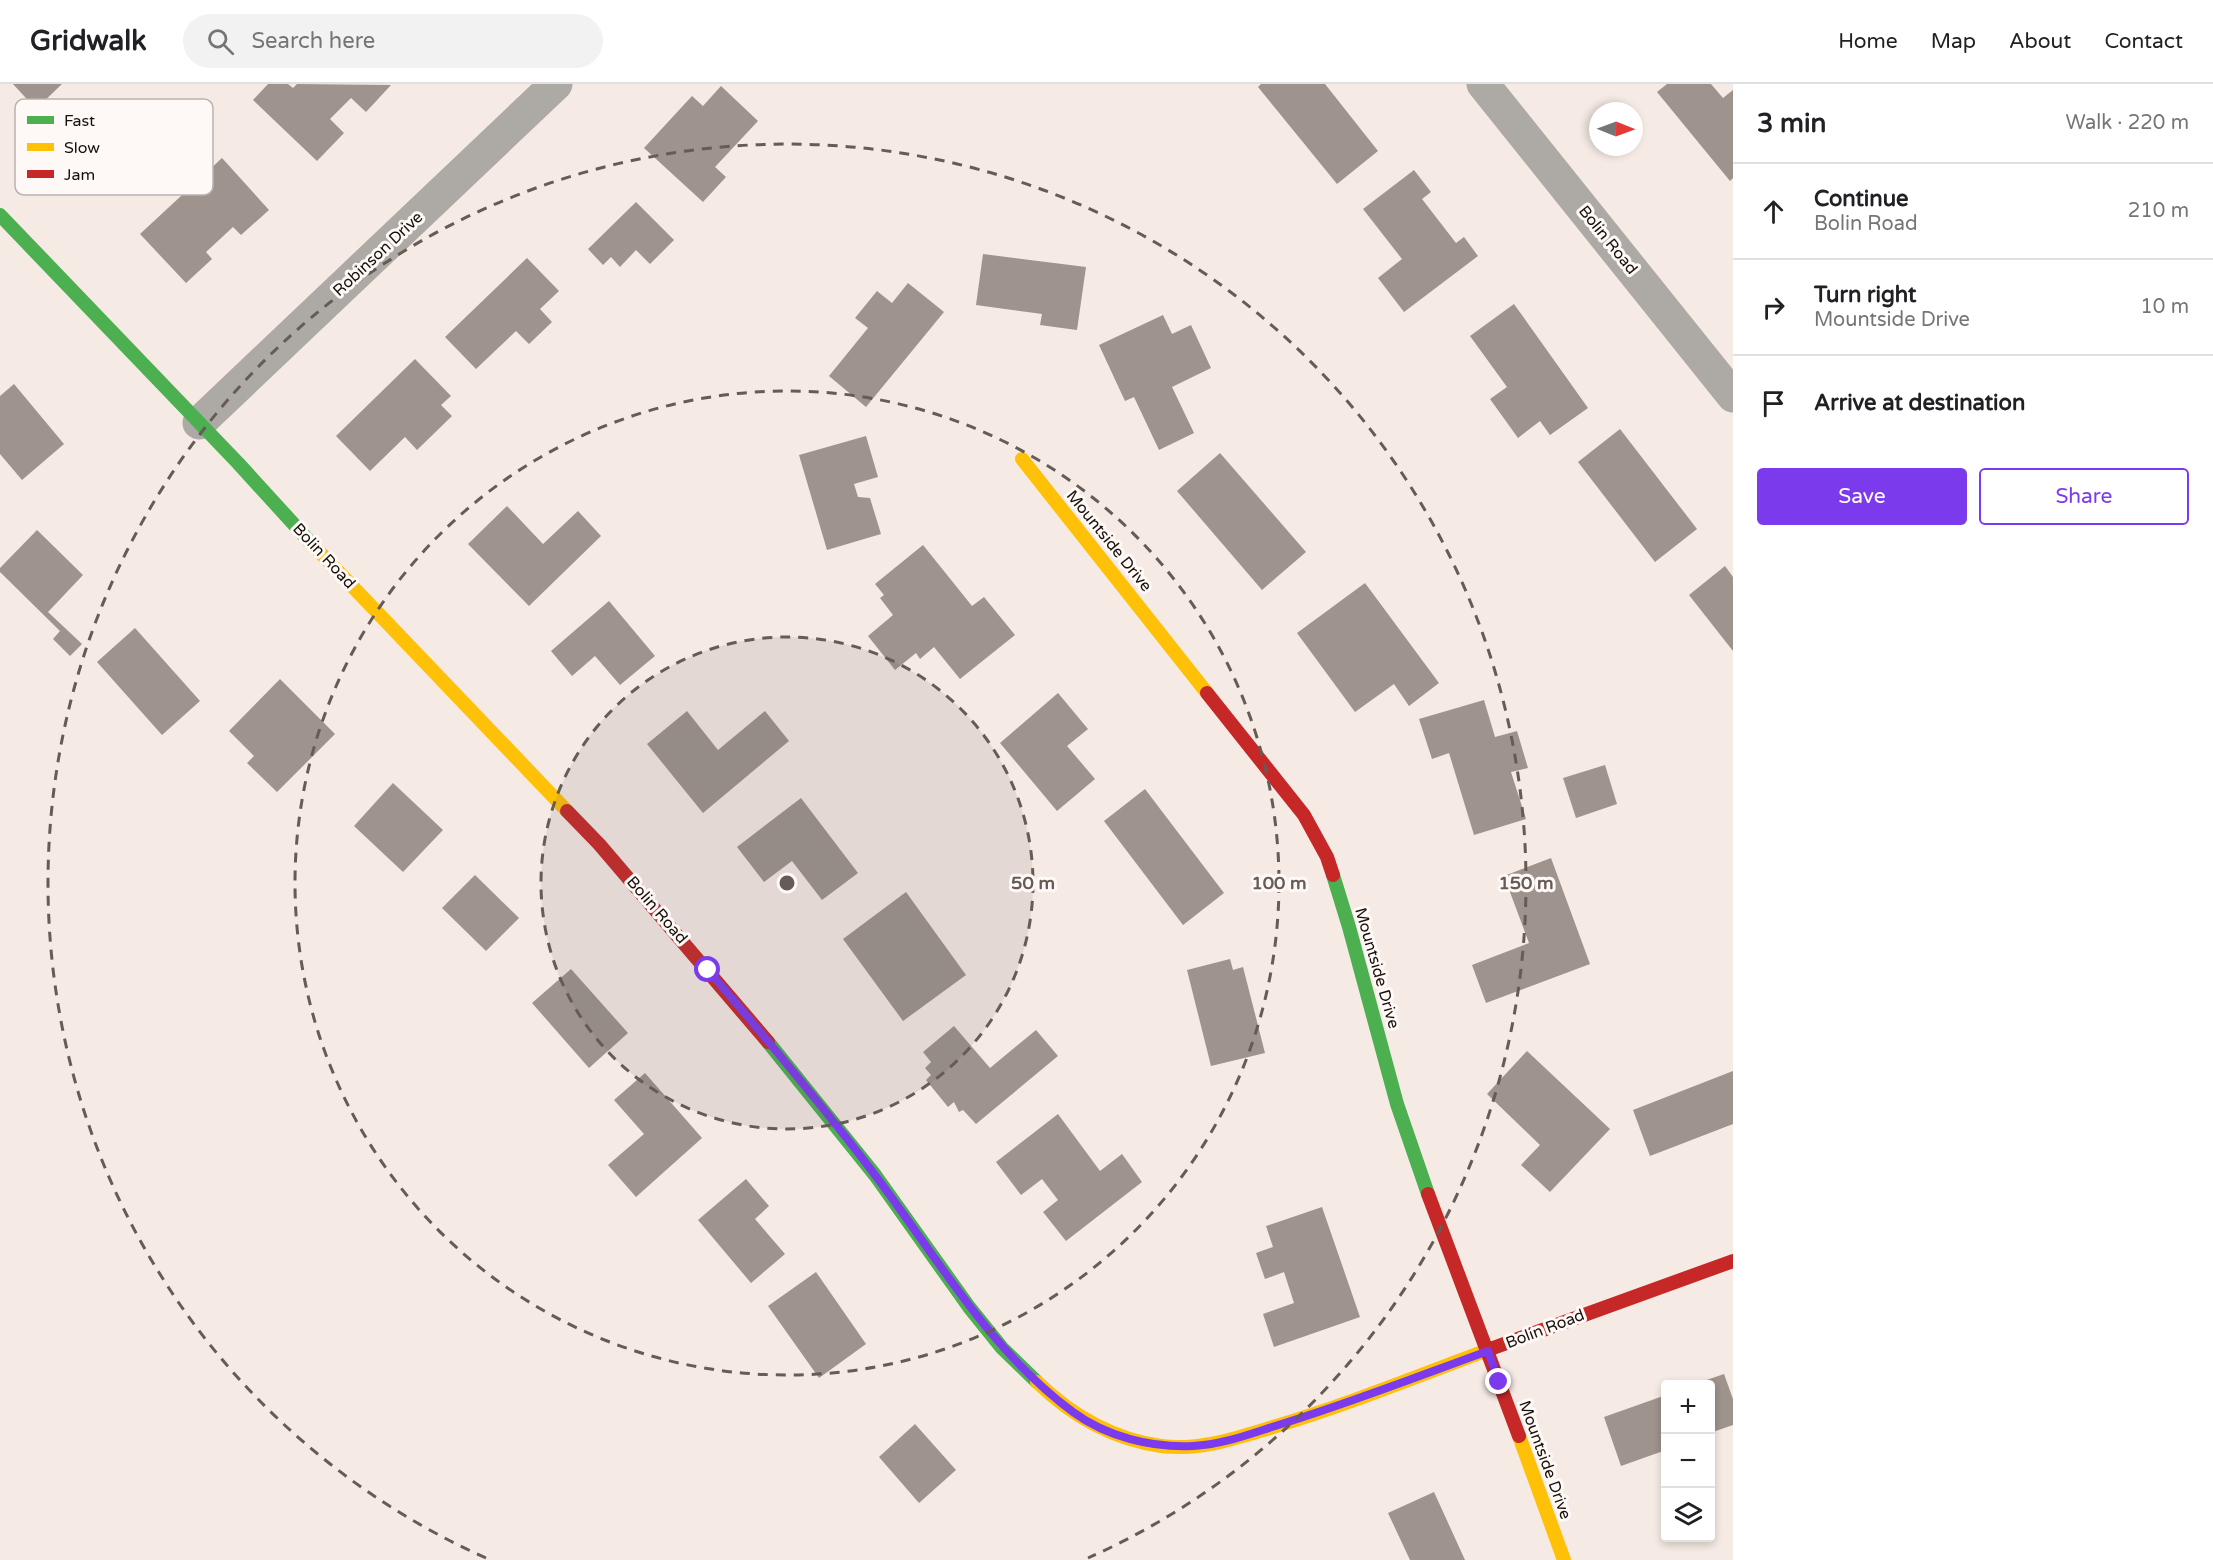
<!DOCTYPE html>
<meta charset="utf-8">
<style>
:root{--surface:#fff;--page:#f2f2f2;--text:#202124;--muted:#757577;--line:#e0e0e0;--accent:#7c3aed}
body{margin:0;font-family:"Varela Round",sans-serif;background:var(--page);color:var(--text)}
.controls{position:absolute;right:18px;bottom:18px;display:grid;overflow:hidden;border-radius:6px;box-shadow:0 3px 9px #0003}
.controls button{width:54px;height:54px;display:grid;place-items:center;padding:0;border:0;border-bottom:2px solid var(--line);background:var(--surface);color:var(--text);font:30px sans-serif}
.compass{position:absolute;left:1589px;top:18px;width:54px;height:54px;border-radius:50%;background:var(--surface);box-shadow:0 3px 9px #0003;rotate:91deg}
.stop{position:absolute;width:18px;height:18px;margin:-14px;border:4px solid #7c3aed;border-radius:50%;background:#fff}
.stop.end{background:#7c3aed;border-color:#fff;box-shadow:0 2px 6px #0008}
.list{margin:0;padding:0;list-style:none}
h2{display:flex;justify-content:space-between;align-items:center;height:78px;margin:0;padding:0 24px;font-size:26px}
h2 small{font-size:20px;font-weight:400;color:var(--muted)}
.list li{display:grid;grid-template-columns:39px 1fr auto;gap:18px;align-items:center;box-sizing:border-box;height:96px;padding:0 24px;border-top:2px solid var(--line)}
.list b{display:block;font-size:22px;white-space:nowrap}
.list p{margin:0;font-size:20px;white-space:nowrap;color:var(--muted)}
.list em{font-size:20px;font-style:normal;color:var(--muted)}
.actions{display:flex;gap:12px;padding:18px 24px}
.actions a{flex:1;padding:14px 0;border:2px solid var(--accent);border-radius:6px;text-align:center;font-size:21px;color:var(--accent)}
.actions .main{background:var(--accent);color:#fff}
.icon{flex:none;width:33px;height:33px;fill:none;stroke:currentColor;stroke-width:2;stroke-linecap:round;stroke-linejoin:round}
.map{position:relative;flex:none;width:1733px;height:1476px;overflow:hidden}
header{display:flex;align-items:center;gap:36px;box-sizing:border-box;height:84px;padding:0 30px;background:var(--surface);border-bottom:2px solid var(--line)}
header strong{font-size:28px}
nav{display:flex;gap:33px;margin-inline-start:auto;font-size:21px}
.search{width:420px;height:54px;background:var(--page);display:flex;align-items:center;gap:15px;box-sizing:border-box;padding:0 21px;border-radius:33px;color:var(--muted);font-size:22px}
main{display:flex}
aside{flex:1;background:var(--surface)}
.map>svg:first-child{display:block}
.building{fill:#9e938d}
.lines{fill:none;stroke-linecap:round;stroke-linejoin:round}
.street{stroke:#ada9a4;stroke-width:33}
.fast{stroke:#4caf50;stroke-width:14}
.slow{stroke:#ffc107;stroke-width:14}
.jam{stroke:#c62828;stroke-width:14}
.route{stroke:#7c3aed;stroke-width:8}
.ring{fill:none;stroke:#655c57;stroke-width:3;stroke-dasharray:10 8}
.labels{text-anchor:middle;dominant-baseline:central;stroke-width:6;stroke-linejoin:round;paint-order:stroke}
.street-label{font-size:16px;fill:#18100b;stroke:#fef9f6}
.key{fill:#fef9f6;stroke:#b9b3b0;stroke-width:1.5}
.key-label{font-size:16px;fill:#18100b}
.centre{fill:#655c57;stroke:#fef9f6;stroke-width:3}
.ring-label{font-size:18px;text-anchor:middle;font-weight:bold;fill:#655c57;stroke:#fef9f6;stroke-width:6;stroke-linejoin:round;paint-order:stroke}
</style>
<header>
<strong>Gridwalk</strong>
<div class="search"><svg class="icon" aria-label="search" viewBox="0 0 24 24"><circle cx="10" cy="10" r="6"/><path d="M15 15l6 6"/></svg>Search here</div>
<nav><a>Home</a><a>Map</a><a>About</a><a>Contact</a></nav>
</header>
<main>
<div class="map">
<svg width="1733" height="1476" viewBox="0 0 1733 1476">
<rect width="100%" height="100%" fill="#f5eae4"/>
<g class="building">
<polygon points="13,0 62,0 36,25"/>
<polygon points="268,0 288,0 293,4 297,0 391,1 366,28 351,14 330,35 344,49 317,77 253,16"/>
<polygon points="1261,0 1325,0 1378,67 1337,100 1258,3"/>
<polygon points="1667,0 1711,0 1723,14 1733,6 1733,94 1730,97 1657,8"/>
<polygon points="721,2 758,37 715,83 726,93 703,118 644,64 692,12 703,22"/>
<polygon points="222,74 269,126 241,151 233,143 206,168 212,175 186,199 140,150"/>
<polygon points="1414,86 1431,108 1422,115 1456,159 1464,153 1478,172 1404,228 1378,194 1402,175 1363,125"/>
<polygon points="636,118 674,156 650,180 636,166 620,183 611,173 603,181 588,165"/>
<polygon points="983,170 1086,183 1077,246 1040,241 1042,230 976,221"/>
<polygon points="527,174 559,207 540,225 552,238 529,260 516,247 476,285 445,253"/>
<polygon points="908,199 944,228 866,323 829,292 868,244 855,234 877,207 892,219"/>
<polygon points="1514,220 1588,324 1550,351 1540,337 1518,354 1490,315 1507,303 1470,252"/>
<polygon points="1163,231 1172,250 1191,241 1211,284 1172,303 1194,349 1159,366 1134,313 1125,317 1099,261"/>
<polygon points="415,275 451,312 441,321 452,332 417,366 405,353 370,387 336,352"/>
<polygon points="14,300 64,360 22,396 0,370 0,312"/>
<polygon points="1620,345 1697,445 1655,478 1578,378"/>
<polygon points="866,352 878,393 854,400 858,413 870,414 881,450 827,466 799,371"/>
<polygon points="1220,369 1306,468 1262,506 1177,407"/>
<polygon points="507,422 543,460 578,427 601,452 529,522 468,460"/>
<polygon points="37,446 83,491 48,528 82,560 70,572 53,555 60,547 0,488 0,484"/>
<polygon points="923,461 972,522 984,513 1015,551 960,595 934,563 920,575 916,569 895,586 868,552 893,531 880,514 884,511 875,500"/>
<polygon points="1725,482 1733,493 1733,567 1689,511"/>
<polygon points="1365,499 1439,599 1409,622 1394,600 1355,628 1297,549"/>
<polygon points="609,517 655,572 620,601 595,572 572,592 551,567"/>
<polygon points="135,544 200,617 162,651 97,578"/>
<polygon points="280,595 335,650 277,708 247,679 254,672 229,647"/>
<polygon points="1058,609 1088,645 1067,662 1095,695 1057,727 1000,659"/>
<polygon points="1484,616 1495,653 1517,647 1528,684 1511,688 1526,735 1474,751 1449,669 1432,675 1419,635"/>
<polygon points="687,627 718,666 765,627 789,657 703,729 647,660"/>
<polygon points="1605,681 1617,720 1576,734 1563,694"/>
<polygon points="393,699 443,746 403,788 354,742"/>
<polygon points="1145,705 1224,809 1183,841 1104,737"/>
<polygon points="801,714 858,789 822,816 792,777 764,798 737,763"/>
<polygon points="1551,774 1590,880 1486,919 1472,881 1529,859 1504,792"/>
<polygon points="475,791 519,834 486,867 442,824"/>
<polygon points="906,808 966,891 903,937 843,855"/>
<polygon points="1230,875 1233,886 1243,883 1265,969 1211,982 1187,886"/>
<polygon points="571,885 628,949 589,984 532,919"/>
<polygon points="954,942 990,984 1036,946 1058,972 976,1040 963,1026 959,1028 954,1018 948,1023 926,996 931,991 925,984 931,978 923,968"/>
<polygon points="1527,967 1610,1045 1550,1108 1521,1081 1540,1061 1487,1010"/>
<polygon points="1733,987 1733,1040 1650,1072 1633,1026"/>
<polygon points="645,989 702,1054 636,1113 608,1081 644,1050 614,1016"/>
<polygon points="1058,1030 1100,1087 1122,1070 1142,1098 1066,1157 1043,1128 1058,1116 1042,1095 1021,1111 996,1078"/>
<polygon points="746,1095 769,1122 755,1135 785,1170 751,1199 698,1136"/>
<polygon points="1322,1123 1360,1233 1274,1263 1263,1230 1294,1219 1284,1188 1265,1195 1256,1169 1273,1163 1266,1142"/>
<polygon points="816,1188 866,1260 819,1294 768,1222"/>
<polygon points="1724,1290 1733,1315 1733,1341 1710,1349 1710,1300 1695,1300"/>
<polygon points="1666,1311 1666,1366 1621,1382 1604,1333"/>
<polygon points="915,1340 956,1386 919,1419 879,1373"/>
<polygon points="1434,1408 1465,1476 1410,1476 1388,1429"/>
</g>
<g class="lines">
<g class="street">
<polyline points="1483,0 1733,312"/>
<polyline points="199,339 556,0"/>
</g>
<g class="fast">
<polyline points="0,131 238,379 310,458"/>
<polyline points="1333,791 1349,843 1397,1020 1428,1110"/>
<polyline points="768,958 875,1091 969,1223 1002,1264 1037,1298"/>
</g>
<g class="slow">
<polyline points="1022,375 1207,609"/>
<polyline points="310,458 567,727"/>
<path d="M1037,1298C1072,1332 1112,1355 1161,1362C1199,1367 1237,1354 1273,1343C1347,1321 1420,1291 1493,1264"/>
<polyline points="1519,1352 1564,1476"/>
</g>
<g class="jam">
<polyline points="1207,609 1304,731 1327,773 1333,791"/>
<polyline points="567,727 599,760 768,958"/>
<polyline points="1428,1110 1519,1352"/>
<polyline points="1493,1264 1733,1177"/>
</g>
</g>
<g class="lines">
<path class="route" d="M708,886C765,953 822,1021 875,1091C937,1173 989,1266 1073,1328C1107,1353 1152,1364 1193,1362C1220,1361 1247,1351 1272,1343C1345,1321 1416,1293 1488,1267L1499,1298"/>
</g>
<circle cx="787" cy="799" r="246" fill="#655c57" fill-opacity=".12"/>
<g class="ring">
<circle cx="787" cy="799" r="246"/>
<circle cx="787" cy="799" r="492"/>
<path d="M486 1474A739 739 0 1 1 1088 1474"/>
</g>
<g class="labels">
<g class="street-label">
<text transform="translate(1608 156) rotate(51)">Bolin Road</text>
<text transform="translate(378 170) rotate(-43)">Robinson Drive</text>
<text transform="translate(1109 457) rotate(51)">Mountside Drive</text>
<text transform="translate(324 472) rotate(47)">Bolin Road</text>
<text transform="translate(657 826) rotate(49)">Bolin Road</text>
<text transform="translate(1377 884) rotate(74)">Mountside Drive</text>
<text transform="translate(1545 1245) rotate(-21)">Bolin Road</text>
<text transform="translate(1545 1376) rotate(70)">Mountside Drive</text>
</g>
</g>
<rect x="15" y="15" width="198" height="96" rx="9" class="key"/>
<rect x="27" y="32" width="27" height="8" fill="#4caf50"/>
<rect x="27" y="59" width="27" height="8" fill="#ffc107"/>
<rect x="27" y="86" width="27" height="8" fill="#c62828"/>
<g class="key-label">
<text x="64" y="42">Fast</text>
<text x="64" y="69">Slow</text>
<text x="64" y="96">Jam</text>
</g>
<circle cx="787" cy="799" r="9" class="centre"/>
<g class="ring-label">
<text x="1033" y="805">50 m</text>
<text x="1279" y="805">100 m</text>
<text x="1526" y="805">150 m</text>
</g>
</svg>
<div class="controls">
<button>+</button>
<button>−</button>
<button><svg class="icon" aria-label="layers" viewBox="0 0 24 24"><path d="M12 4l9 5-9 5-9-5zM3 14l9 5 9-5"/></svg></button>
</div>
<svg class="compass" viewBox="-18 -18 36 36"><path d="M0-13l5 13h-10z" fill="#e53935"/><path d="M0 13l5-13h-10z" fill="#757577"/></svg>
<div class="stop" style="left:708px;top:886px"></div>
<div class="stop end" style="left:1499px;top:1298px"></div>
</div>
<aside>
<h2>3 min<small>Walk · 220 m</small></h2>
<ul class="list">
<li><svg class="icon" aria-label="ahead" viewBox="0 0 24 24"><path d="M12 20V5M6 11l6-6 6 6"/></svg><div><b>Continue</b><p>Bolin Road</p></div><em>210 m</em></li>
<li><svg class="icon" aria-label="right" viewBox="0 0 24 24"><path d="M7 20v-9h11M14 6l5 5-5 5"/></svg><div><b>Turn right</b><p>Mountside Drive</p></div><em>10 m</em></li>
<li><svg class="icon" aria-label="arrive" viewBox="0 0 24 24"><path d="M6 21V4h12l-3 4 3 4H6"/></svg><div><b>Arrive at destination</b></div></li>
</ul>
<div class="actions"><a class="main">Save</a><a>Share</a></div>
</aside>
</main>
